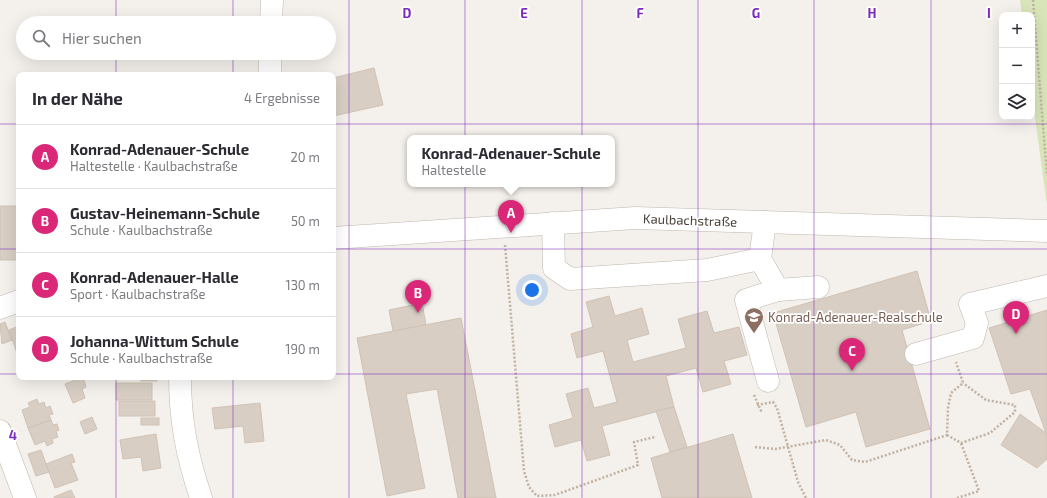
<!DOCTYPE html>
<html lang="de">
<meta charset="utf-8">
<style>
:root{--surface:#fff;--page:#f2f2f3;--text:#2b2b33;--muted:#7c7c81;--line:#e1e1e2;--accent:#db2777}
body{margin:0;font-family:"Exo 2",sans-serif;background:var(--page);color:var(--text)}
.controls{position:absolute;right:12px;top:12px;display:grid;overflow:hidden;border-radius:8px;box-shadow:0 4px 16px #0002}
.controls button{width:36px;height:36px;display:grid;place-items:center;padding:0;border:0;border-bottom:1px solid var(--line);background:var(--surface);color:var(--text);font:20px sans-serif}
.you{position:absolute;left:532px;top:290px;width:14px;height:14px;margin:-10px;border:3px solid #fff;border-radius:50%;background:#1a73e8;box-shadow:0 0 0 6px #1a73e833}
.badge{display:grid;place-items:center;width:26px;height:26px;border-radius:50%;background:var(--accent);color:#fff;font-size:13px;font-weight:700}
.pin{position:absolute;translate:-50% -33px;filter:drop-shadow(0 1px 2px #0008)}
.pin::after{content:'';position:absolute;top:21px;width:14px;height:12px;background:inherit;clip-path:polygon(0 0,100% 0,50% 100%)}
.popup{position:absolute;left:407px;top:135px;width:208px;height:52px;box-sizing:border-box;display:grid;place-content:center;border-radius:8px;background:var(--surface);filter:drop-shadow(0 1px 3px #0005);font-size:13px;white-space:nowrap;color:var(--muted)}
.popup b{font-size:15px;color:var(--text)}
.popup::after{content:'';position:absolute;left:50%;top:100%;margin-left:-8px;border:8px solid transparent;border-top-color:var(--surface)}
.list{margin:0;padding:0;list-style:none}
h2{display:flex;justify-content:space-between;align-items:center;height:52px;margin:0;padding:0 16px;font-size:17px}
h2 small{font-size:13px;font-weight:400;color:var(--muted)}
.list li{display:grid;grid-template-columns:26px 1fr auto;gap:12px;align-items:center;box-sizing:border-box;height:64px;padding:0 16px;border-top:1px solid var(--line)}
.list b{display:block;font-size:15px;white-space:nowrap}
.list p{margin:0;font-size:13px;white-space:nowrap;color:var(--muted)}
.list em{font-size:13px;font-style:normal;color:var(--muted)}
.icon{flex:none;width:22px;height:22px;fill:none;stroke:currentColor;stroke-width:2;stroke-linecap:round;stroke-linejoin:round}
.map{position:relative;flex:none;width:1047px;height:498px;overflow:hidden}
.search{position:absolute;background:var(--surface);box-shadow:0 4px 16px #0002;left:16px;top:16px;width:320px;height:44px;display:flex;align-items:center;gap:10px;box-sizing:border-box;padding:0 14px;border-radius:22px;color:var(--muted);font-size:15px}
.panel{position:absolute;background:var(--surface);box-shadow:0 4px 16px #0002;left:16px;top:72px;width:320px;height:308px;border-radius:8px}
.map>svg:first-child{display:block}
.green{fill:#d7e5b8}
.building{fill:#d8cec4;stroke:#d0c2b5}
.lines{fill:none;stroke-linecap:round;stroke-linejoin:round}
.minor-casing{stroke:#bfb7ae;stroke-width:23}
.path{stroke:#c0b1a1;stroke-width:2.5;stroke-dasharray:2 2;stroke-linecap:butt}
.minor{stroke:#fff;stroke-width:22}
.grid{fill:none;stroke:#7b2cbf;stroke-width:1;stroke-opacity:0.55}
.labels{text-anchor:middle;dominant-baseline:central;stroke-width:3.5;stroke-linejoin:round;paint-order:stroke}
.street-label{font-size:13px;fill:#484039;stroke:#fff}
.education-label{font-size:13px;fill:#785e54;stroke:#fff;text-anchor:start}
.grid-label{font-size:13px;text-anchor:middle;font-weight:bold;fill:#7b2cbf;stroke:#fff;stroke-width:3.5;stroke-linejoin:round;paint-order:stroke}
</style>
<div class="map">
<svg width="1047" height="498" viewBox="0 0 1047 498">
<rect width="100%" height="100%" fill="#f4f0eb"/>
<polygon class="green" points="1020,0 1047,0 1047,205 1032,96 1032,15 1022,15"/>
<g class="building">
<polygon points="374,68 383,105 333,116 333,78"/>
<rect x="0" y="206" width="19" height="54"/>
<polygon points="917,271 931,321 902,330 930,429 866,447 856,412 806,427 773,313"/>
<polygon points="609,296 615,316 642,308 649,334 627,340 633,362 686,348 678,319 707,311 714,333 739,327 747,355 724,361 731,384 703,392 696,368 666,376 674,407 602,426 610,455 587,461 581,440 555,447 549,425 573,418 566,394 588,388 594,408 617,402 603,351 577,358 571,334 593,327 586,302"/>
<polygon points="422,303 426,325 393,331 389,310"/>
<polygon points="1047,310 1047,459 1037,468 1001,445 1020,414 1046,433 1030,389 1011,394 989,328"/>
<polygon points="461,318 496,498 458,498 437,389 406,394 425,488 387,496 357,338"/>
<polygon points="5,322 12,340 2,344 0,324"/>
<polygon points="19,326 19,359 9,330"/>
<polygon points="83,377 86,387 82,389 85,398 73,403 65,384"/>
<rect x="141" y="377" width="16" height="4"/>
<rect x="116" y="383" width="36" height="17"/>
<polygon points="37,399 39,404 44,402 46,408 50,406 53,414 49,415 51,420 28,428 22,410 30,407 28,403"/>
<rect x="119" y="401" width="36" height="15"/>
<polygon points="260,403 264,441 245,443 243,426 215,429 212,408"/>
<polygon points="674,407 687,447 670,452 656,411"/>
<polygon points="92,417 97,429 85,434 80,422"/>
<rect x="141" y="418" width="18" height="7"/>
<polygon points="51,420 53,425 57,424 59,430 56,431 58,437 52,439 53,443 47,446 45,441 35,445 28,428"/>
<polygon points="156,434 161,468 143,471 141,457 123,459 120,440"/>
<polygon points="733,434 752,498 662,498 651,458"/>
<polygon points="41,450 49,472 36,476 28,454"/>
<polygon points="72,454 75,462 71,463 78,480 55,488 46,464"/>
<polygon points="71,490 75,498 54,498 54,497"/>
</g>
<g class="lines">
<g class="minor-casing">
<g id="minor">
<polyline points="271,23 272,0"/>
<polyline points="270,75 270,53"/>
<polyline points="765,222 760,259 778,290 746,300 768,381"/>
<polyline points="553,223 554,268 570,279 707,270 760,259"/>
<polyline points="333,238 635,218 1047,231"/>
<polyline points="778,290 818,287"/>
<polyline points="0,308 19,301"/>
<polyline points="916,354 973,338 977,323 970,304 1047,286"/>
<path d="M180,377C180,421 187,456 201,498"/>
<polyline points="0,431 25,498"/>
</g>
</g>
<g class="path">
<polyline points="1033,0 1047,176"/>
<polyline points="505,245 524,471 529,487 537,496 555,495 638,465 634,442 655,437"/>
<polyline points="754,395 762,413"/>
<polyline points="757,405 773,402 777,408 798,482 806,498"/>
<polyline points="947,435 961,443 990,433 1015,412 1015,405 986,400 963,383"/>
<polyline points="755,447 775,449 826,440 840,445 852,460 865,462 947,435 948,408 951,393 963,383 956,362"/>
<polyline points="957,498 979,491 961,443"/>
</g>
<use href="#minor" class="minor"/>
</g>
<path class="grid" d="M116,0V23M233,0V23M349,0V498M465,0V498M582,0V498M698,0V498M814,0V498M931,0V498M116,53V75M233,53V75M0,124H19M333,124H1047M0,249H19M333,249H1047M0,374H19M333,374H1047M116,377V498M233,377V498"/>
<defs>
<g id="school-pin" transform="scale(1)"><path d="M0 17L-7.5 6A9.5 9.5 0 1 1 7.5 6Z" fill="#8d6e63" stroke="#fff"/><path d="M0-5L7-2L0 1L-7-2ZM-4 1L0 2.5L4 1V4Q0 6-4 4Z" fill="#fff"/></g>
</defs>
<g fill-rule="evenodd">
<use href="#school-pin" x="754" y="317"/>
</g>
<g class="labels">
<g class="street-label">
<text transform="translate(690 220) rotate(2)">Kaulbachstraße</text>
</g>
<g class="education-label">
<text x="768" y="317">Konrad-Adenauer-Realschule</text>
</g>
</g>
<g class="grid-label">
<text x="407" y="18">D</text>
<text x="524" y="18">E</text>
<text x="640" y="18">F</text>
<text x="756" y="18">G</text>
<text x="872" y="18">H</text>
<text x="989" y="18">I</text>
<text x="13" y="440">4</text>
</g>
</svg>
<div class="controls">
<button>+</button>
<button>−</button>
<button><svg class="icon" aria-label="layers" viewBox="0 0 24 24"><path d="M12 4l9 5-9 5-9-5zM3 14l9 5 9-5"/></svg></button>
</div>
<div class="you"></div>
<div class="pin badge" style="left:511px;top:233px">A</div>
<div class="popup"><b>Konrad-Adenauer-Schule</b>Haltestelle</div>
<div class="pin badge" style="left:418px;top:313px">B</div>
<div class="pin badge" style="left:852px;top:371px">C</div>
<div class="pin badge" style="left:1016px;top:334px">D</div>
<div class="search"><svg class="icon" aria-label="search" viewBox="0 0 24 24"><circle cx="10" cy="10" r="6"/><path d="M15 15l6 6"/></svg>Hier suchen</div>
<section class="panel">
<h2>In der Nähe<small>4 Ergebnisse</small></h2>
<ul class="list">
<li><span class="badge">A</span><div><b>Konrad-Adenauer-Schule</b><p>Haltestelle · Kaulbachstraße</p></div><em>20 m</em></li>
<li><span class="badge">B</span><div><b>Gustav-Heinemann-Schule</b><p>Schule · Kaulbachstraße</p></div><em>50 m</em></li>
<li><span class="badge">C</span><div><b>Konrad-Adenauer-Halle</b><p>Sport · Kaulbachstraße</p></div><em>130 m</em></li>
<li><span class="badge">D</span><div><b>Johanna-Wittum Schule</b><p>Schule · Kaulbachstraße</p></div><em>190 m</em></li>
</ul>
</section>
</div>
